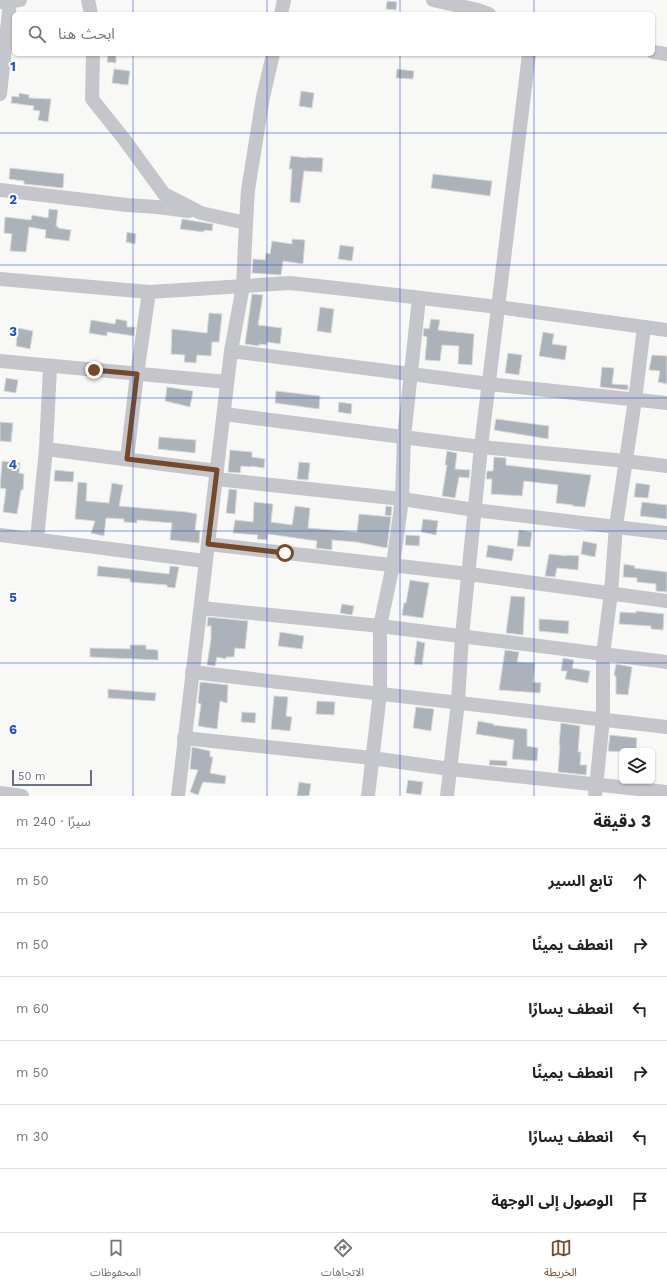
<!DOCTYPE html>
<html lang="ar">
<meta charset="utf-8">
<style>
:root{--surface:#fff;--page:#f2f2f2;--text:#202124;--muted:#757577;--line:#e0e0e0;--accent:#764a28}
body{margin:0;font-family:"Work Sans","Noto Sans Arabic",sans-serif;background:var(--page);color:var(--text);direction:rtl}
.controls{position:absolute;right:12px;bottom:12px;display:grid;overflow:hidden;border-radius:6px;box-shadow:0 1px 3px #0004}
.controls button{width:36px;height:36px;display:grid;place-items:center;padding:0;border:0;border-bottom:1px solid var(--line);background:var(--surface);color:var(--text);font:20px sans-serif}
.scale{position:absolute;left:12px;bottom:10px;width:80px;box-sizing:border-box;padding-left:4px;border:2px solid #687286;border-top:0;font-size:11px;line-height:14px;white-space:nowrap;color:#687286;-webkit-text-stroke:3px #fff;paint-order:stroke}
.stop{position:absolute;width:12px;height:12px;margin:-9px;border:3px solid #764a28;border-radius:50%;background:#fff}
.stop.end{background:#764a28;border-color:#fff;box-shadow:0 1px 4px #0008}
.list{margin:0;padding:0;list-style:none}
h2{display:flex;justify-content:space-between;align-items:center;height:52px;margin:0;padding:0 16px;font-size:17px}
h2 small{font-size:13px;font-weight:400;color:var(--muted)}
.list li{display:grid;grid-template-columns:26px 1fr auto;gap:12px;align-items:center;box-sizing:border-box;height:64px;padding:0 16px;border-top:1px solid var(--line)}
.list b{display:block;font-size:15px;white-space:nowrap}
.list em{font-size:13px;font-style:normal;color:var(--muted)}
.icon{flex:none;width:22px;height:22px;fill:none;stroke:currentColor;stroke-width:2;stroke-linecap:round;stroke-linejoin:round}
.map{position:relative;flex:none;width:667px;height:796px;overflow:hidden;direction:ltr}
.search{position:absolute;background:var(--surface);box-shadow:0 1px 3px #0004;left:12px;right:12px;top:12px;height:44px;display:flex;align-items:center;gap:10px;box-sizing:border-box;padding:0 14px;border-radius:6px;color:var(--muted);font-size:15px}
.sheet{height:436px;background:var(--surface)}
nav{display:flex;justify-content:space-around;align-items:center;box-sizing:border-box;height:56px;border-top:1px solid var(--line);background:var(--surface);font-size:11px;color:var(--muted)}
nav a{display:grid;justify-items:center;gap:2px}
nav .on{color:var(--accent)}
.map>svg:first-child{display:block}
.building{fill:#acb2ba;stroke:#d9dad8}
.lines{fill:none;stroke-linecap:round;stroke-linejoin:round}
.minor{stroke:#c4c6cb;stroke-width:14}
.route{stroke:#764a28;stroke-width:5}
.grid{fill:none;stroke:#1d4ed8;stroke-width:1;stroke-opacity:0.55}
.grid-label{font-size:13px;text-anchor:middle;font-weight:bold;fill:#1d4ed8;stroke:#fff;stroke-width:4;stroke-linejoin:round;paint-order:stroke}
</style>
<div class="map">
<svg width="667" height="796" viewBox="0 0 667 796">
<rect width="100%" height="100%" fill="#f8f8f6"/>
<g class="building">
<polygon points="387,1 397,2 396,10 386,9"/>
<polygon points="108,54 116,54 116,63 107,62"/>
<polygon points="114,69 130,71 128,85 112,83"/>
<polygon points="397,69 414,71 413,79 396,78"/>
<polygon points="301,91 314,93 312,108 299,106"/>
<polygon points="19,93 29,95 29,98 51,99 48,122 38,120 40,111 33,110 34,106 11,103 12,96 19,97"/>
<polygon points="291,156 307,158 307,157 323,158 322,172 304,171 300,203 290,202 292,169 289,169"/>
<polygon points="10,168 64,174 63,188 24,184 24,181 9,179"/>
<polygon points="433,174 492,181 490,196 431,188"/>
<polygon points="49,209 58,210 56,226 58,226 58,228 71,230 69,241 45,238 46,230 29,227 26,252 10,251 12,234 4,233 5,217 31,220 32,215 48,218"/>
<polygon points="182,219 213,224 212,231 204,230 204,232 180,229"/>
<polygon points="127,232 136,234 135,244 126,242"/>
<polygon points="292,239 305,240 303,264 283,261 281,275 252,273 253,259 265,260 266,253 270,254 272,241 292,244"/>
<polygon points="340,245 354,247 352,261 338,259"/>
<polygon points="252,294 263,295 258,325 282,328 280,344 267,342 267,345 259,344 259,346 245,344"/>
<polygon points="320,307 334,309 331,333 317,331"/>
<polygon points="209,313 222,314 219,342 212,342 211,356 197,355 196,363 184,362 185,355 171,354 172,329 207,333"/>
<polygon points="116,319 127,321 127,327 135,327 134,336 107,332 107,336 89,333 91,320 115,324"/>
<polygon points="431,319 440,320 438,330 474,334 472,365 458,364 459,346 442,345 440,361 425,360 427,337 423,336 424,328 429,329"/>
<polygon points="18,328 33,331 30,349 16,346"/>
<polygon points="543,332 554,334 552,344 567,346 565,360 539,356"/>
<polygon points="508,353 522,355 519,375 505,373"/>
<polygon points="652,355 667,356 667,384 658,382 660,371 649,370"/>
<polygon points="602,367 614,368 612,384 628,385 628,390 600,387"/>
<polygon points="6,378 18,380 16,393 4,391"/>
<polygon points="167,387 193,391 190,407 165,401"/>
<polygon points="276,391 320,396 319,409 275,403"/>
<polygon points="339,402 352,404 351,414 338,412"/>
<polygon points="496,419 549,426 548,439 494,430"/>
<polygon points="0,422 13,423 11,442 0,441"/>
<polygon points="159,437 196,440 195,453 158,449"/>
<polygon points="230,450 252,452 252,457 265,459 264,468 251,466 251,467 241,466 240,473 228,472"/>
<polygon points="447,451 457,453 455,469 470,470 469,478 459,477 455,498 442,496 447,465 445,465"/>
<polygon points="494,457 506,458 506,465 591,475 585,507 573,506 573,505 556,503 558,485 524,481 522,496 491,494 492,479 486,479 487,471 493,471"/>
<polygon points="2,461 20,463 19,473 24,474 23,490 21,490 17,514 3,512 6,489 0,488"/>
<polygon points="299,462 310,463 308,480 297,479"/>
<polygon points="55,470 74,472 73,482 54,481"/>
<polygon points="78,482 87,483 86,501 109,503 112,483 123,485 119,506 187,512 197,514 195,530 200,531 199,543 170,540 172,523 137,520 137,523 124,522 124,519 106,518 104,536 91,533 95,521 75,519"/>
<polygon points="636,483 650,485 648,498 634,497"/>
<polygon points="229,489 237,490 235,514 226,513"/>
<polygon points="254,502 273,504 271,522 292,525 295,506 310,508 308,528 357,532 359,514 391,517 387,548 356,542 332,540 332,550 316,548 317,541 268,534 267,540 257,539 258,535 233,533 235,520 253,522"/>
<polygon points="642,502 667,505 667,519 640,516"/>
<polygon points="386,506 392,507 391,516 385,515"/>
<polygon points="423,519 438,521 436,535 421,532"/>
<polygon points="519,530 532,532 530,547 517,546"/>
<polygon points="406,535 420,536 419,546 405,545"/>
<polygon points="583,541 597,544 595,557 581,554"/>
<polygon points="488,545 514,549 512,561 486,557"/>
<polygon points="549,554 567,556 567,555 579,556 578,570 557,568 555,577 545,576"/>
<polygon points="624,564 635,566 634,568 667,572 667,592 656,591 656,584 637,582 637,578 623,577"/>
<polygon points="98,566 169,574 170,566 179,567 175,588 167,587 167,585 130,582 130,579 97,576"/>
<polygon points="410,580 429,583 423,618 402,615 404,603 406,603"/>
<polygon points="511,596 525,597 523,635 506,633"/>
<polygon points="342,604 354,606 352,615 340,613"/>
<polygon points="636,611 664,614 663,630 651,629 651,626 619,624 620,612 636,613"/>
<polygon points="208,617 248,621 245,649 235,648 234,657 226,657 226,659 217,657 215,666 207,665 211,639 211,626 207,626"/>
<polygon points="539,619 569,621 568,634 539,631"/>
<polygon points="280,632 304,636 302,649 278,646"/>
<polygon points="417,641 425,643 422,665 414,664"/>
<polygon points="130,645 146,645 146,649 158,650 158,660 90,657 90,648 130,649"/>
<polygon points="505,650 519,652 517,662 535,663 533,682 541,683 540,693 499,690"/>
<polygon points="563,658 574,660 572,668 590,671 588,683 565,679 567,671 561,671"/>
<polygon points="616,664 632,667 628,695 616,694 616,676 614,676"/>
<polygon points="200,682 228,685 227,703 220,701 217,729 198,726 201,704 198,703"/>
<polygon points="108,689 156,693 155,701 108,698"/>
<polygon points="274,696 288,697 286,716 292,717 290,731 271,729"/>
<polygon points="317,701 335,702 334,715 316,714"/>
<polygon points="416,707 434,709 431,731 413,728"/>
<polygon points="242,712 256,713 255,723 241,722"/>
<polygon points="478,721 494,724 493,725 527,729 527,746 538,748 537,761 512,759 514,740 476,734"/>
<polygon points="561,723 580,726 578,752 581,752 580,765 587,765 586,775 558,772 560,745 559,745"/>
<polygon points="610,735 637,738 636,751 622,751 622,752 608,751"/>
<polygon points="192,747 210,751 210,757 213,757 210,773 226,776 225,784 203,782 198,795 190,792 198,770 190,769"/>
<polygon points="490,760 507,761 507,766 489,765"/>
<polygon points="408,780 423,782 421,795 406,793"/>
<polygon points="299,782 311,784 309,796 297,796"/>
</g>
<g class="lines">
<g class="minor">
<polyline points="88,0 91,14"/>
<polyline points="433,0 478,10 489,14"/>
<polyline points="0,2 20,0"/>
<polyline points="281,14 284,0"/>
<polyline points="653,52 667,54"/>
<polyline points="93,54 92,99 124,139 164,194 201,213 246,223 243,286 231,351 178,796"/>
<polyline points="0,94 10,2"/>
<polyline points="0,190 127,205 157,207 189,211"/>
<polyline points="246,223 248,190 263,97 273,54"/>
<polyline points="0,279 149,292 290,283 345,289 498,307 667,330"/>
<polyline points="231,351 489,384 667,403"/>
<polyline points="0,361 227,382"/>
<polyline points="224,414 481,447 626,461 667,466"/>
<polyline points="46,449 217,471"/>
<polyline points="127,459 137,374 149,292"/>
<polyline points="216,479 402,499 475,510 667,533"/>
<polyline points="0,535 205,561"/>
<polyline points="37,539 46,449 50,367"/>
<polyline points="208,544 469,574 667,601"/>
<polyline points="201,608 380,626 667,662"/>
<polyline points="192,672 667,727"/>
<polyline points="184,738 372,758 450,769 667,792"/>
<polyline points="0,793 22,796"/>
<polyline points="368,796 380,693 380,626 393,565 402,499 404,437 419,298"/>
<polyline points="447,796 458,702 462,636 481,447 529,54"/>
<polyline points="595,796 603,719 603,654 611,593 616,526 635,400 644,327"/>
</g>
</g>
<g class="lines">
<polyline class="route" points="94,370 137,374 127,459 217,470 208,544 285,553"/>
</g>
<path class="grid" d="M133,0V14M267,0V14M400,0V14M534,0V14M133,54V796M267,54V796M400,54V796M534,54V796M0,133H667M0,265H667M0,398H667M0,531H667M0,663H667"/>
<g class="grid-label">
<text x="13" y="71">1</text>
<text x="13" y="204">2</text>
<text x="13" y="336">3</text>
<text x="13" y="469">4</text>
<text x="13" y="602">5</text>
<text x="13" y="734">6</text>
</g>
</svg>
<div class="controls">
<button><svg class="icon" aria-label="layers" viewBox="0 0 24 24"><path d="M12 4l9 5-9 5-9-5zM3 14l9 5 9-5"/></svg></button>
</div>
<div class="scale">50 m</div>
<div class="stop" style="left:285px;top:553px"></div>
<div class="stop end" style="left:94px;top:370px"></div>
<div class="search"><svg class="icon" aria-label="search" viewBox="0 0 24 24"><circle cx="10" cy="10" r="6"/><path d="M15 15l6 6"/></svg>ابحث هنا</div>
</div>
<section class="sheet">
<h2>3 دقيقة<small>سيرًا · 240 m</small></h2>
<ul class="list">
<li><svg class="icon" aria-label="ahead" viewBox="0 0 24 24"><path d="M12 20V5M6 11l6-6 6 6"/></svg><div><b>تابع السير</b></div><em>50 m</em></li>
<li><svg class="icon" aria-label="right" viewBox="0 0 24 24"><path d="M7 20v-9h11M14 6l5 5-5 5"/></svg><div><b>انعطف يمينًا</b></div><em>50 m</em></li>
<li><svg class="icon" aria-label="left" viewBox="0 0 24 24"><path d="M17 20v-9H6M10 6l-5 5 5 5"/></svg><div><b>انعطف يسارًا</b></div><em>60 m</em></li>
<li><svg class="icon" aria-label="right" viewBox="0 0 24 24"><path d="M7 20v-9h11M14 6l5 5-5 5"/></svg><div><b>انعطف يمينًا</b></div><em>50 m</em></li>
<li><svg class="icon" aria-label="left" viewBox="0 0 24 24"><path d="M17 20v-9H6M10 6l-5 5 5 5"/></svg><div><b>انعطف يسارًا</b></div><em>30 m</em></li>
<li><svg class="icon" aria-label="arrive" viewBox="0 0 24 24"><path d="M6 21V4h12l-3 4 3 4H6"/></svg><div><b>الوصول إلى الوجهة</b></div></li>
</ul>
</section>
<nav>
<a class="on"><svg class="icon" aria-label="map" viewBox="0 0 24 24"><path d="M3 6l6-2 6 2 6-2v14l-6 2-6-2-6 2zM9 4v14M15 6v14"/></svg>الخريطة</a>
<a><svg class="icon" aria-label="directions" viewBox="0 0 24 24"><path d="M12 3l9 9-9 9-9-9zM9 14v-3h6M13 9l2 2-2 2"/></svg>الاتجاهات</a>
<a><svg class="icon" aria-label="saved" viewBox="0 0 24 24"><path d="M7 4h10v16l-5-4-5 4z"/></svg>المحفوظات</a>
</nav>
